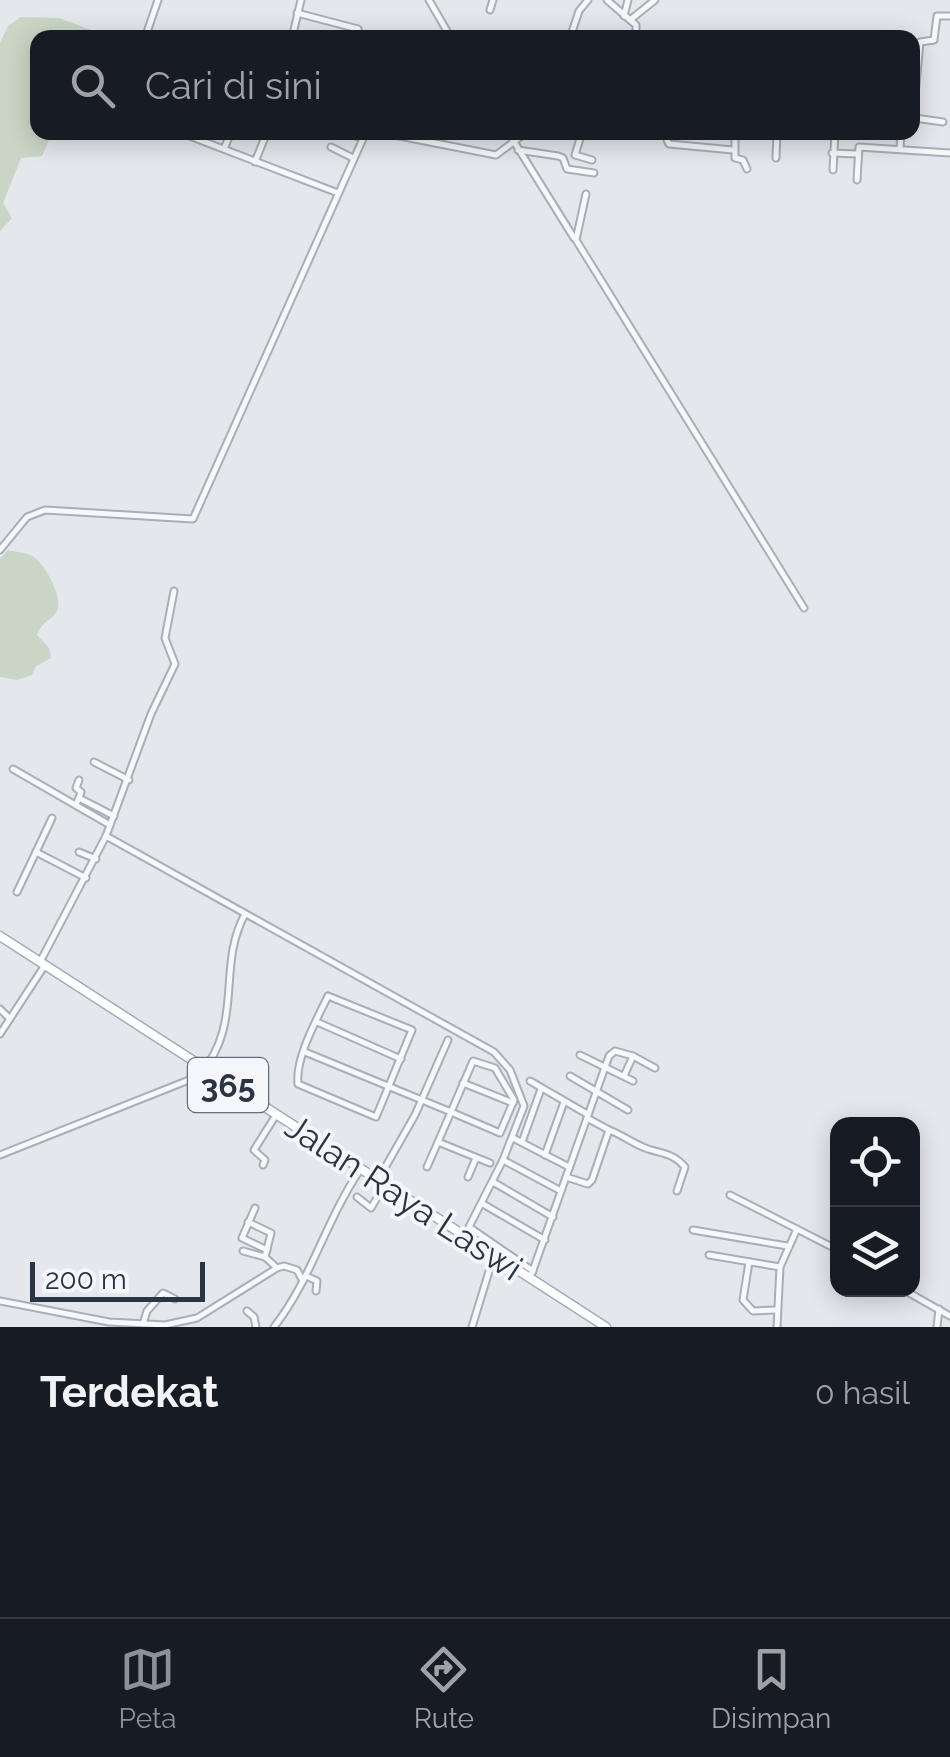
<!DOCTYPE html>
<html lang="id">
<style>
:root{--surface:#171b24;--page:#242831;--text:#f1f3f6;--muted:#9ea1a6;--line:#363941;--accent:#8c9099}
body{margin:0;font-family:Raleway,sans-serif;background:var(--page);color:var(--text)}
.controls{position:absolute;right:30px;bottom:30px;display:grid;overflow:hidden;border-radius:20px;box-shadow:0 5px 25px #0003}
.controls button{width:90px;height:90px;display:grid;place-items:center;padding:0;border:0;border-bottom:2px solid var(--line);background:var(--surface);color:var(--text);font:50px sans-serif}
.scale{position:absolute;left:30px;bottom:25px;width:175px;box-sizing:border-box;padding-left:10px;border:5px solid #2b3445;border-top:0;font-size:28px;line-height:35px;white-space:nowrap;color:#2b3445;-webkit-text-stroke:8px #f4f6f9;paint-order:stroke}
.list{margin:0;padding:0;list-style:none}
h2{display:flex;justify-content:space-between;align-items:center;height:130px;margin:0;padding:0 40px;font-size:42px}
h2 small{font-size:32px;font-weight:400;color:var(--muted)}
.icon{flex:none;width:55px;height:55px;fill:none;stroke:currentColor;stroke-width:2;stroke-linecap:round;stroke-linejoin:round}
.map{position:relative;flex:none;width:950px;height:1327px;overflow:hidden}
.search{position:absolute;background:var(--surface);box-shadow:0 5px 25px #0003;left:30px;right:30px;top:30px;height:110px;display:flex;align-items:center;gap:25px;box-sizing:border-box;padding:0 35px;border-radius:20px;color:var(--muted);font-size:38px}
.sheet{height:290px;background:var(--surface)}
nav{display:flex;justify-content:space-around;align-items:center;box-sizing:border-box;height:140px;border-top:2px solid var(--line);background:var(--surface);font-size:28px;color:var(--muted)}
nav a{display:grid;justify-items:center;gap:5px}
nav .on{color:var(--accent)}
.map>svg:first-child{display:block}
.green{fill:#c9d6c5}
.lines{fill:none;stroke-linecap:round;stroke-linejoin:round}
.minor-casing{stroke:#a9aeb7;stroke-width:9}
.major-casing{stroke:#a3abb8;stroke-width:11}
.minor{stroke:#f7f8fa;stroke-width:5}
.major{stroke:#fff;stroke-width:8}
.labels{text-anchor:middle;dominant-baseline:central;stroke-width:8;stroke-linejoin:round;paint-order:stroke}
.shield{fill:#f4f6f9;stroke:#676e7b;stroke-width:2.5}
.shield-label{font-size:32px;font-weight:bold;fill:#2b3445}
.street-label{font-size:35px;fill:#2b3445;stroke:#f4f6f9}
</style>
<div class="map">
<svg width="950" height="1327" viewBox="0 0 950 1327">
<rect width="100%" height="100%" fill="#e4e7ec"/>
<g class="green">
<polygon points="21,17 59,18 110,37 38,38 38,132 52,133 42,156 21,158 3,203 12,218 0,231 0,43 8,26"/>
<path d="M8,550C15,552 26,552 32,556C44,562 64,598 57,611C51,621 41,622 37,635L49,648L51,658L36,666L32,675L17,680L0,677V559Z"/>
</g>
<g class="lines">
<g class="minor-casing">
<g id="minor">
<polyline points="429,0 451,38"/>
<polyline points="607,0 636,25 636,30"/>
<polyline points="490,10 493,0"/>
<polyline points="297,13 358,29 361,38"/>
<polyline points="624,16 628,0"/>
<polyline points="630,20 655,0"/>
<polyline points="145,38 158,0"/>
<polyline points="292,38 301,0"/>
<polyline points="570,38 579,11 588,0"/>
<polyline points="915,118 943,122"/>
<polyline points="912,127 920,42 934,40 937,16 950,16"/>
<polyline points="179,132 338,193"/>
<polyline points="347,132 361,138"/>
<polyline points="379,132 496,155 527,132"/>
<polyline points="508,132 574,238"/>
<polyline points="582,132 575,155 592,160"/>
<polyline points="735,132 735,158 743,160 747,169"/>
<polyline points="667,140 669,144 733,150"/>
<polyline points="331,147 353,158"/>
<polyline points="900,148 901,132"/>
<polyline points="224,149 231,132"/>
<polyline points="518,150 558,156 563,158 567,169 594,173"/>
<polyline points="832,153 857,154"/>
<polyline points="776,158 777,132"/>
<polyline points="255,162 267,132"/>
<polyline points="833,170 835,132"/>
<polyline points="857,180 859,147 950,153"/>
<polyline points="586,194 576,240 804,608"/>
<polyline points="0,550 27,517 45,510 193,519 366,132"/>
<polyline points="94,762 129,780"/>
<polyline points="13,769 110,825"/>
<polyline points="79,780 76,788 81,792 79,798"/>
<polyline points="76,804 79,798 114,816"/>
<polyline points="106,836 494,1052 510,1070 524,1106 503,1160 469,1227 533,1271"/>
<polyline points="36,852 52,818"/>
<polyline points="79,852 96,859"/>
<polyline points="17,892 36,852 86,878"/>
<polyline points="40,962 106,836 151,714 175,664 165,638 174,591"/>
<path d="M328,996L412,1030L376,1117L298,1084C295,1058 317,1019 328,996Z"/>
<polyline points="0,1009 9,1018"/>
<polyline points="317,1022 401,1059"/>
<polyline points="0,1034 45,965"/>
<polyline points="305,1052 451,1112 473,1061 495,1068 514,1100 500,1133 451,1112 438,1142 490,1163"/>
<polyline points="580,1055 633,1081"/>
<polyline points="570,1076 628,1110"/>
<polyline points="624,1076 633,1056 655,1068"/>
<polyline points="530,1081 587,1114"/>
<polyline points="463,1083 513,1103"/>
<path d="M609,1130C623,1135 635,1145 648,1149C663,1154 673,1153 685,1167L677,1191"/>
<polyline points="513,1138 569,1167"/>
<polyline points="522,1142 541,1089"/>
<path d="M0,1155L199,1076C245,1023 216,968 245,914"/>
<polyline points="545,1155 564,1102"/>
<polyline points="503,1160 561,1191"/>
<polyline points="263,1165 265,1160 254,1150 276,1115"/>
<polyline points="427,1167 438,1142"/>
<polyline points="468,1177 476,1158"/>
<polyline points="566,1177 588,1184 592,1180 609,1130 587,1118"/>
<polyline points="378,1180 415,1115 448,1040"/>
<polyline points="493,1182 553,1217"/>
<polyline points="730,1195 838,1250"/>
<polyline points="357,1197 371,1208 384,1186"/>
<polyline points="483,1204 545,1240"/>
<polyline points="255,1208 242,1238 267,1250"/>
<polyline points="248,1222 271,1233 265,1257 276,1267"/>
<polyline points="693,1230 787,1246"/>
<polyline points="243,1251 265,1257"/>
<polyline points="709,1255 780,1267 777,1327"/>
<polyline points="749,1262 743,1300 753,1311 776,1310"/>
<polyline points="780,1267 797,1229"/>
<polyline points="532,1273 609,1056 615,1051 633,1056"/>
<polyline points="306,1276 317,1281 316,1291"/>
<polyline points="904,1290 950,1316"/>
<polyline points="0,1301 109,1322 165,1325 197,1318 277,1268 284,1266 297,1270 303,1281"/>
<polyline points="247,1311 254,1317 256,1327"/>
<polyline points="143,1324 147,1311 163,1293 175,1299"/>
<path d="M274,1327C311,1280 326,1220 360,1170"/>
<polyline points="472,1327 494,1255"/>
<polyline points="937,1327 939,1309"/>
</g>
</g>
<g class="major-casing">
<polyline id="major" points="0,936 606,1327"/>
</g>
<use href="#minor" class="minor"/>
<use href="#major" class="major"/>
</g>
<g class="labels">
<rect class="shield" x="188" y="1058" width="80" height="54" rx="8"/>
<g class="shield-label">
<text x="228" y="1085">365</text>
</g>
<g class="street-label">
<text transform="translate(404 1197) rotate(33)">Jalan Raya Laswi</text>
</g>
</g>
</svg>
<div class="controls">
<button><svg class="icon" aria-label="locate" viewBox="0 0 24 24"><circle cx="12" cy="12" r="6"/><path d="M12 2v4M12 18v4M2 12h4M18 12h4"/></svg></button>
<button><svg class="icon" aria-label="layers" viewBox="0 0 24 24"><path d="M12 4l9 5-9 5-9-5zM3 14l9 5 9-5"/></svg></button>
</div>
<div class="scale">200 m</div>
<div class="search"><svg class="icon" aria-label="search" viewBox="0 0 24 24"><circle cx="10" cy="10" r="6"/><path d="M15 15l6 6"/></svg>Cari di sini</div>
</div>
<section class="sheet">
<h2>Terdekat<small>0 hasil</small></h2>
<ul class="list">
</ul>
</section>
<nav>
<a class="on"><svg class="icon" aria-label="map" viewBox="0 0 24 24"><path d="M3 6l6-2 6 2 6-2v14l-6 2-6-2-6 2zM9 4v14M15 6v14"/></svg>Peta</a>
<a><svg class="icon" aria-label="directions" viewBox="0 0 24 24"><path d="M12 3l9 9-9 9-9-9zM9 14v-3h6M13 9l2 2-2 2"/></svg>Rute</a>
<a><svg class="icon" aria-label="saved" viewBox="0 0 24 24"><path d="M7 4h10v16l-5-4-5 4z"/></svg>Disimpan</a>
</nav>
